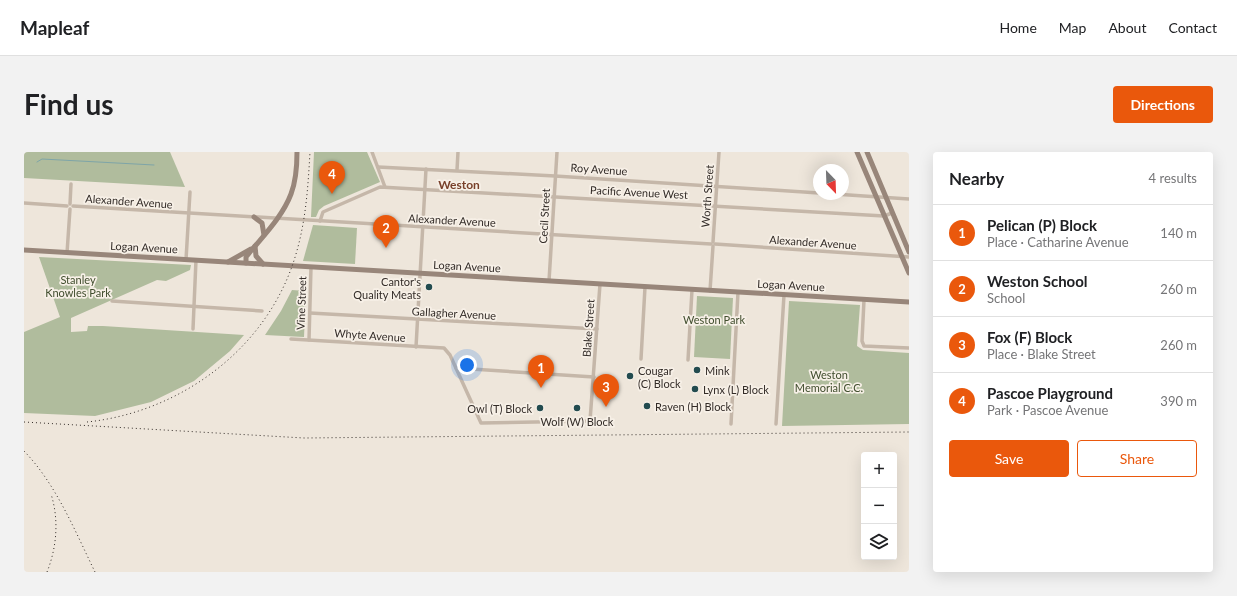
<!DOCTYPE html>
<meta charset="utf-8">
<style>
:root{--surface:#fff;--page:#f2f2f2;--text:#202124;--muted:#757577;--line:#e0e0e0;--accent:#ea580c}
body{margin:0;font-family:Lato,sans-serif;background:var(--page);color:var(--text)}
.controls{position:absolute;right:12px;bottom:12px;display:grid;overflow:hidden;border-radius:4px;box-shadow:0 4px 16px #0002}
.controls button{width:36px;height:36px;display:grid;place-items:center;padding:0;border:0;border-bottom:1px solid var(--line);background:var(--surface);color:var(--text);font:20px sans-serif}
.compass{position:absolute;left:789px;top:12px;width:36px;height:36px;border-radius:50%;background:var(--surface);box-shadow:0 4px 16px #0002;rotate:157deg}
.you{position:absolute;left:443px;top:213px;width:14px;height:14px;margin:-10px;border:3px solid #fff;border-radius:50%;background:#1a73e8;box-shadow:0 0 0 6px #1a73e833}
.badge{display:grid;place-items:center;width:26px;height:26px;border-radius:50%;background:var(--accent);color:#fff;font-size:13px;font-weight:700}
.pin{position:absolute;translate:-50% -33px;filter:drop-shadow(0 1px 2px #0008)}
.pin::after{content:'';position:absolute;top:21px;width:14px;height:12px;background:inherit;clip-path:polygon(0 0,100% 0,50% 100%)}
.list{margin:0;padding:0;list-style:none}
h2{display:flex;justify-content:space-between;align-items:center;height:52px;margin:0;padding:0 16px;font-size:17px}
h2 small{font-size:13px;font-weight:400;color:var(--muted)}
.list li{display:grid;grid-template-columns:26px 1fr auto;gap:12px;align-items:center;box-sizing:border-box;height:56px;padding:0 16px;border-top:1px solid var(--line)}
.list b{display:block;font-size:15px;white-space:nowrap}
.list p{margin:0;font-size:13px;white-space:nowrap;color:var(--muted)}
.list em{font-size:13px;font-style:normal;color:var(--muted)}
.actions{display:flex;gap:8px;padding:12px 16px}
.actions a{flex:1;padding:9px 0;border:1px solid var(--accent);border-radius:4px;text-align:center;font-size:14px;color:var(--accent)}
.actions .main{background:var(--accent);color:#fff}
.icon{flex:none;width:22px;height:22px;fill:none;stroke:currentColor;stroke-width:2;stroke-linecap:round;stroke-linejoin:round}
.map{position:relative;flex:none;width:885px;height:420px;overflow:hidden;border-radius:4px}
header{display:flex;align-items:center;gap:24px;box-sizing:border-box;height:56px;padding:0 20px;background:var(--surface);border-bottom:1px solid var(--line)}
header strong{font-size:19px}
nav{display:flex;gap:22px;margin-inline-start:auto;font-size:14px}
.intro{display:flex;align-items:center;justify-content:space-between;box-sizing:border-box;height:96px;padding:0 24px}
h1{margin:0;font-size:28px}
.button{padding:10px 18px;border-radius:4px;background:var(--accent);color:#fff;font-size:14px;font-weight:700}
main{display:flex;gap:24px;padding:0 24px}
aside{flex:1;background:var(--surface);border-radius:4px;box-shadow:0 4px 16px #0002}
.map>svg:first-child{display:block}
.green{fill:#b0bc9d}
.lines{fill:none;stroke-linecap:round;stroke-linejoin:round}
.stream{stroke:#7ea5a8;stroke-width:1}
.minor{stroke:#c5b7a9;stroke-width:3.5}
.secondary{stroke:#98867a;stroke-width:5}
.rail{stroke:#332c28;stroke-width:1;stroke-dasharray:1 3;stroke-linecap:butt}
.poi-dot{fill:#224b4f;stroke:#f7f0e7;stroke-width:1.5}
.labels{text-anchor:middle;dominant-baseline:central;stroke-width:3.5;stroke-linejoin:round;paint-order:stroke}
.street-label{font-size:11px;fill:#332c28;stroke:#f7f0e7}
.park-label{font-size:11px;fill:#414e2e;stroke:#f7f0e7}
.poi-label{font-size:11px;fill:#332c28;stroke:#f7f0e7;text-anchor:start}
.neighbourhood-label{font-size:12px;font-weight:bold;fill:#78402a;stroke:#f7f0e7}
</style>
<header>
<strong>Mapleaf</strong>
<nav><a>Home</a><a>Map</a><a>About</a><a>Contact</a></nav>
</header>
<div class="intro"><h1>Find us</h1><a class="button">Directions</a></div>
<main>
<div class="map">
<svg width="885" height="420" viewBox="0 0 885 420">
<rect width="100%" height="100%" fill="#eee6db"/>
<g class="green">
<polygon points="0,0 146,0 161,35 0,26"/>
<polygon points="290,0 343,0 356,30 300,54 295,58 292,65 287,65"/>
<polygon points="289,73 333,76 331,112 279,109"/>
<polygon points="15,105 167,113 166,118 142,129 133,128 47,166 47,180 63,179 64,174 79,174 220,183 206,199 170,229 127,250 71,264 0,261 0,180 36,165"/>
<polygon points="268,138 282,139 280,185 241,183 257,159"/>
<polygon points="673,144 709,146 706,207 670,205"/>
<polygon points="765,149 836,153 833,194 839,198 885,201 885,272 758,274"/>
</g>
<g class="lines">
<polyline class="stream" points="13,10 18,7 130,13"/>
<g class="minor">
<polyline points="348,0 361,35"/>
<polyline points="354,15 531,24 795,41"/>
<polyline points="433,18 434,0"/>
<polyline points="810,42 885,47"/>
<polyline points="0,51 43,54"/>
<polyline points="46,52 47,32"/>
<polyline points="49,54 687,92"/>
<polyline points="296,69 299,60 356,35 860,64 868,61"/>
<polyline points="689,90 695,0"/>
<polyline points="691,92 885,105"/>
<polyline points="43,101 46,57"/>
<polyline points="162,108 166,40"/>
<polyline points="525,129 533,0"/>
<polyline points="686,139 689,94"/>
<polyline points="840,148 838,189 840,194 885,196"/>
<polyline points="88,149 238,159"/>
<polyline points="286,161 573,177"/>
<polyline points="169,177 172,108"/>
<polyline points="267,187 420,196 426,203 457,271 566,269 576,132"/>
<polyline points="285,188 287,115"/>
<polyline points="392,195 402,17"/>
<polyline points="617,207 621,135"/>
<polyline points="664,208 668,138"/>
<polyline points="432,216 570,225"/>
<polyline points="707,272 714,140"/>
<polyline points="752,272 760,143"/>
</g>
<g class="secondary">
<polyline points="833,0 885,121"/>
<polyline points="843,0 885,100"/>
<polyline points="230,65 238,71 240,83"/>
<polyline points="231,94 232,104 239,112"/>
<polyline points="0,98 885,150"/>
<polyline points="204,110 227,97"/>
<path d="M222,111V105C237,86 258,66 267,42C272,29 273,15 273,0"/>
</g>
<g class="rail">
<polyline points="0,270 280,286 885,280"/>
<path d="M63,270C158,260 245,195 272,102C282,68 284,35 286,0"/>
<path d="M0,299C32,332 51,379 71,420"/>
<path d="M23,420C33,395 35,367 27,342"/>
</g>
</g>
<g class="poi-dot">
<circle cx="405" cy="135" r="4"/>
<circle cx="673" cy="218" r="4"/>
<circle cx="606" cy="224" r="4"/>
<circle cx="671" cy="237" r="4"/>
<circle cx="623" cy="254" r="4"/>
<circle cx="516" cy="256" r="4"/>
<circle cx="553" cy="256" r="4"/>
</g>
<g class="labels">
<g class="street-label">
<text transform="translate(575 17) rotate(4)">Roy Avenue</text>
<text transform="translate(615 40) rotate(3)">Pacific Avenue West</text>
<text transform="translate(683 44) rotate(-86)">Worth Street</text>
<text transform="translate(105 49) rotate(4)">Alexander Avenue</text>
<text transform="translate(520 64) rotate(-87)">Cecil Street</text>
<text transform="translate(428 68) rotate(3)">Alexander Avenue</text>
<text transform="translate(789 90) rotate(4)">Alexander Avenue</text>
<text transform="translate(120 95) rotate(3)">Logan Avenue</text>
<text transform="translate(443 114) rotate(3)">Logan Avenue</text>
<text transform="translate(767 133) rotate(3)">Logan Avenue</text>
<text transform="translate(277 151) rotate(-88)">Vine Street</text>
<text transform="translate(430 161) rotate(3)">Gallagher Avenue</text>
<text transform="translate(564 176) rotate(-86)">Blake Street</text>
<text transform="translate(346 183) rotate(4)">Whyte Avenue</text>
</g>
<g class="park-label">
<text x="54" y="127">Stanley<tspan x="54" dy="13">Knowles Park</tspan></text>
<text x="690" y="167">Weston Park</text>
<text x="805" y="222">Weston<tspan x="805" dy="13">Memorial C.C.</tspan></text>
</g>
<g class="poi-label">
<text x="397" y="129" text-anchor="end">Cantor's<tspan x="397" dy="13">Quality Meats</tspan></text>
<text x="614" y="218">Cougar<tspan x="614" dy="13">(C) Block</tspan></text>
<text x="681" y="218">Mink</text>
<text x="679" y="237">Lynx (L) Block</text>
<text x="631" y="254">Raven (H) Block</text>
<text x="508" y="256" text-anchor="end">Owl (T) Block</text>
<text x="553" y="269" text-anchor="middle">Wolf (W) Block</text>
</g>
<g class="neighbourhood-label">
<text x="435" y="32">Weston</text>
</g>
</g>
</svg>
<div class="controls">
<button>+</button>
<button>−</button>
<button><svg class="icon" aria-label="layers" viewBox="0 0 24 24"><path d="M12 4l9 5-9 5-9-5zM3 14l9 5 9-5"/></svg></button>
</div>
<svg class="compass" viewBox="-18 -18 36 36"><path d="M0-13l5 13h-10z" fill="#e53935"/><path d="M0 13l5-13h-10z" fill="#757577"/></svg>
<div class="you"></div>
<div class="pin badge" style="left:517px;top:236px">1</div>
<div class="pin badge" style="left:362px;top:96px">2</div>
<div class="pin badge" style="left:582px;top:255px">3</div>
<div class="pin badge" style="left:308px;top:42px">4</div>
</div>
<aside>
<h2>Nearby<small>4 results</small></h2>
<ul class="list">
<li><span class="badge">1</span><div><b>Pelican (P) Block</b><p>Place · Catharine Avenue</p></div><em>140 m</em></li>
<li><span class="badge">2</span><div><b>Weston School</b><p>School</p></div><em>260 m</em></li>
<li><span class="badge">3</span><div><b>Fox (F) Block</b><p>Place · Blake Street</p></div><em>260 m</em></li>
<li><span class="badge">4</span><div><b>Pascoe Playground</b><p>Park · Pascoe Avenue</p></div><em>390 m</em></li>
</ul>
<div class="actions"><a class="main">Save</a><a>Share</a></div>
</aside>
</main>
